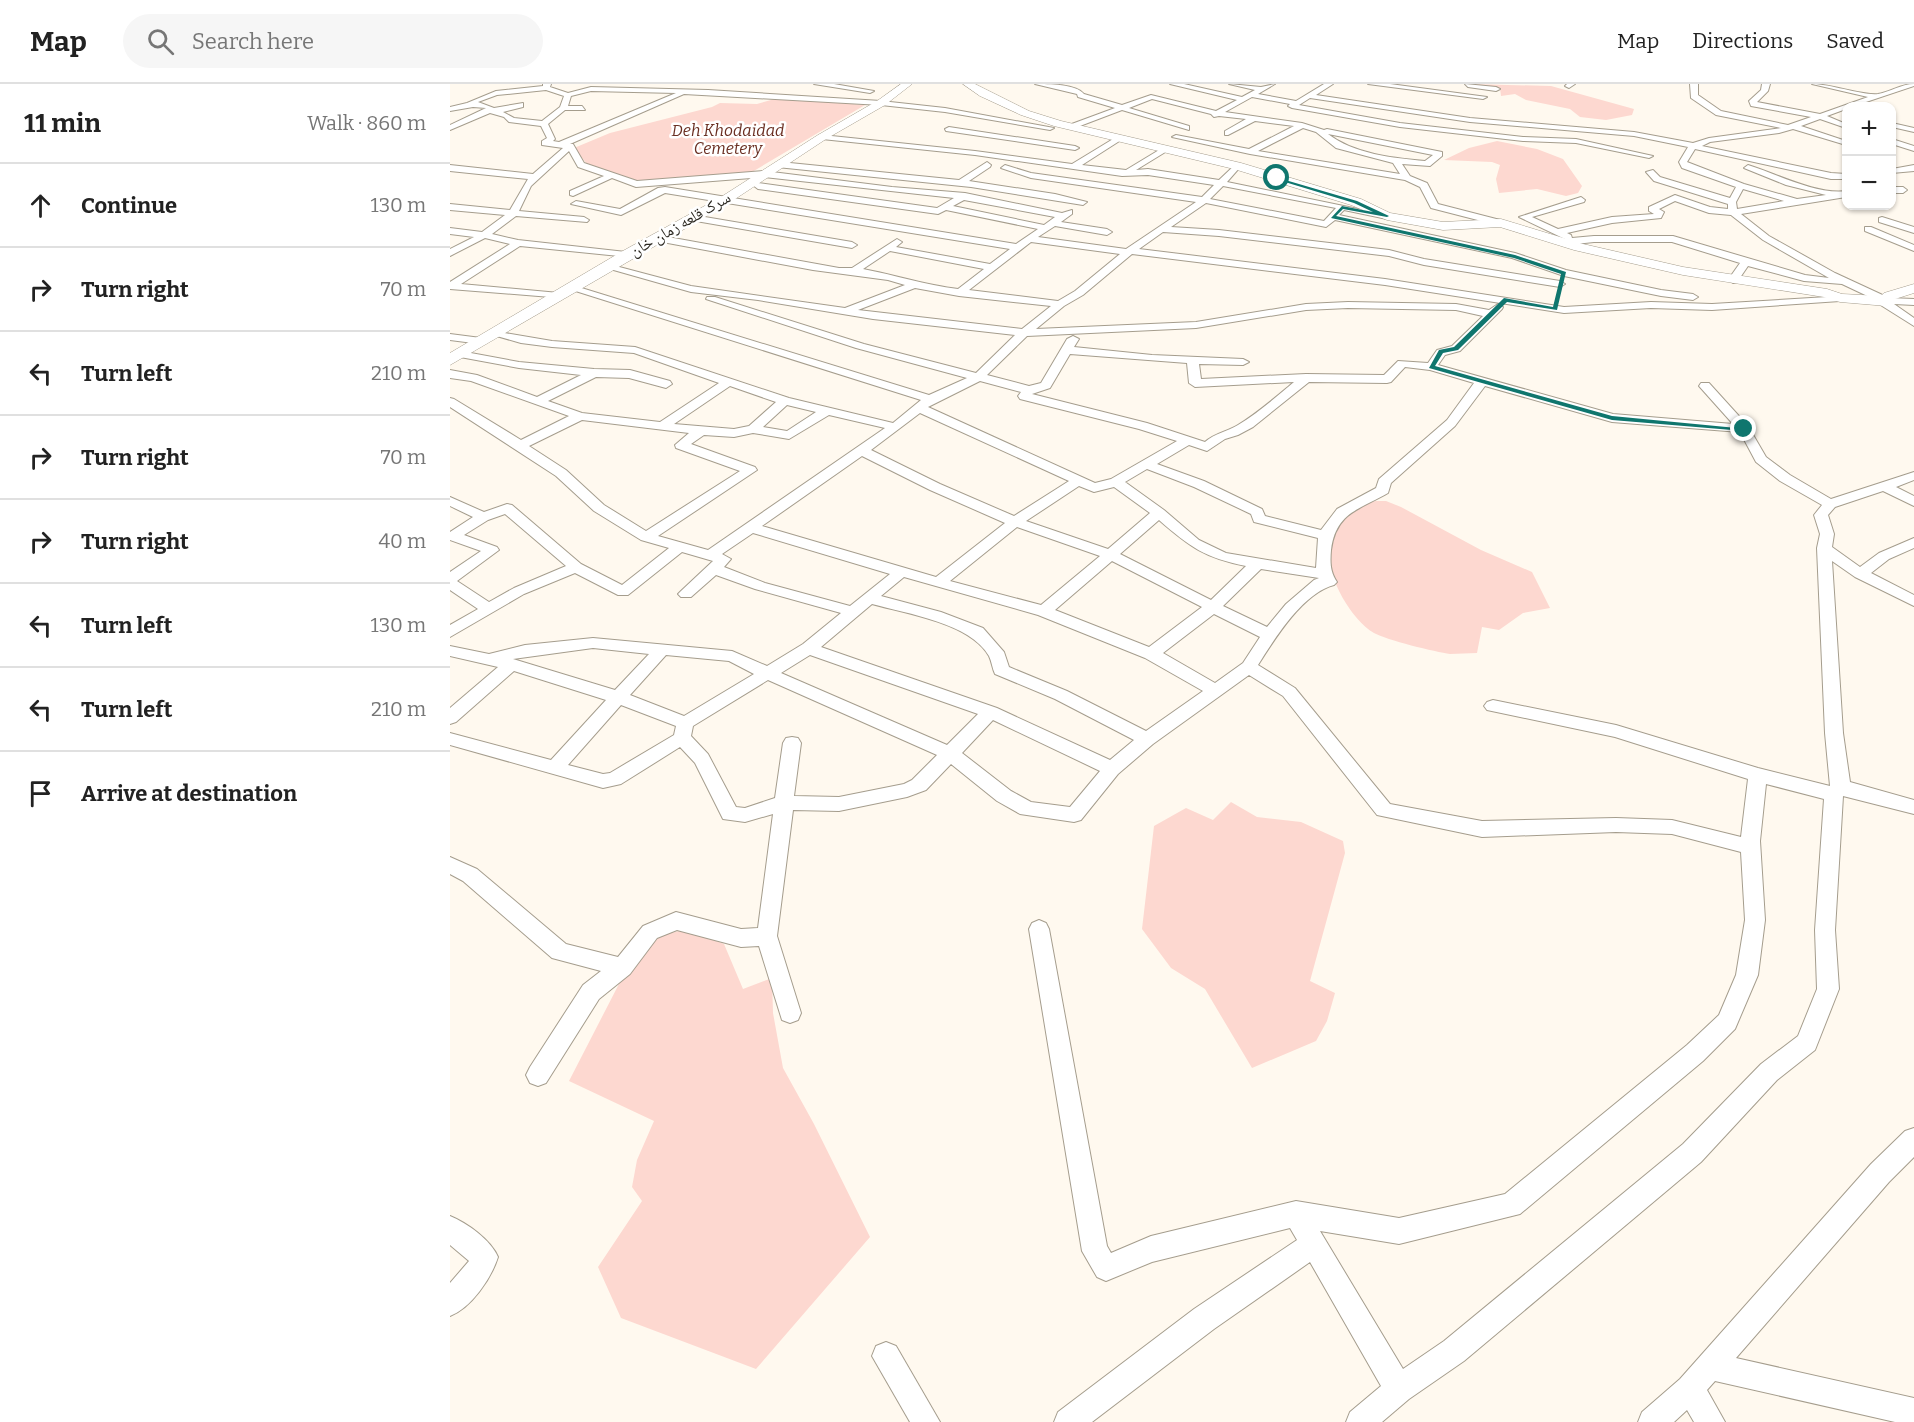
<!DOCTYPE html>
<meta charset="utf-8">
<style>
:root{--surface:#fff;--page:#f6f6f6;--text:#222;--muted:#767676;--line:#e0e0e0}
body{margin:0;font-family:Bitter,"Noto Naskh Arabic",serif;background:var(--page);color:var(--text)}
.controls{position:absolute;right:18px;top:18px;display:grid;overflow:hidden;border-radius:12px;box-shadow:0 2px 4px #0004}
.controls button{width:54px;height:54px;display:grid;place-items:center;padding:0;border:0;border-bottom:2px solid var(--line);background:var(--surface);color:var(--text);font:30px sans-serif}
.stop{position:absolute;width:18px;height:18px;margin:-14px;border:4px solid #0f766e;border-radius:50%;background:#fff}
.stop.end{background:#0f766e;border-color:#fff;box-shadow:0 2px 6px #0008}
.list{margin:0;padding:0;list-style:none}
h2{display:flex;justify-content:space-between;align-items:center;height:78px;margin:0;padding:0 24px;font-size:26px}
h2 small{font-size:20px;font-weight:400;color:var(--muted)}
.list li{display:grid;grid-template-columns:39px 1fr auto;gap:18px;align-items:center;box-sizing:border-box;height:84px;padding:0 24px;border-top:2px solid var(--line)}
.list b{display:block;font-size:22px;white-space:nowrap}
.list em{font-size:20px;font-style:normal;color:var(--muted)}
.icon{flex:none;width:33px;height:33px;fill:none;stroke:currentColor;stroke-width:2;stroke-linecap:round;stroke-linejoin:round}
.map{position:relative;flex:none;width:1464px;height:1338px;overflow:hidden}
header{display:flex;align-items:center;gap:36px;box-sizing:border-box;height:84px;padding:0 30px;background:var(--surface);border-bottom:2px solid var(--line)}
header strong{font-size:28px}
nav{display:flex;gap:33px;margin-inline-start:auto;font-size:21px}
.search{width:420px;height:54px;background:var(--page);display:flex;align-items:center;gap:15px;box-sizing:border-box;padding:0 21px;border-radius:33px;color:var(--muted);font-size:22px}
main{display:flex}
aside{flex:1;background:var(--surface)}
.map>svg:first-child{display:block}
.green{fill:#fdd8d0}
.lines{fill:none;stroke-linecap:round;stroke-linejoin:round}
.street-casing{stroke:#a59d8d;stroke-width:2}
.secondary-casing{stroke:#a59d8d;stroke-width:1}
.street{fill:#fff;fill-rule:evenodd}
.secondary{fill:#fff;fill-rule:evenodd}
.route{fill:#0f766e}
.labels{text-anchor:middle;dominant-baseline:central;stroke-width:5;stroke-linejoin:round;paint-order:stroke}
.far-park-label{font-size:16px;font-style:italic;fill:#6a2f22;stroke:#fff}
.far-street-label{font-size:16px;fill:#2c2922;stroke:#fff}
</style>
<header>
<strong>Map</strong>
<div class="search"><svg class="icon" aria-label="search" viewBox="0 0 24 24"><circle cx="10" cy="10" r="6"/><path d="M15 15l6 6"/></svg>Search here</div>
<nav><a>Map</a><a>Directions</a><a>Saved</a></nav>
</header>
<main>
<aside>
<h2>11 min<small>Walk · 860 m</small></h2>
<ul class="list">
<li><svg class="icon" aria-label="ahead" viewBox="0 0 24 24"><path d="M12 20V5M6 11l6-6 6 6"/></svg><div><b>Continue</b></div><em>130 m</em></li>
<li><svg class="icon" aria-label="right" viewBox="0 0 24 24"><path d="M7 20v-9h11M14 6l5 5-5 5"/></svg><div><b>Turn right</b></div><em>70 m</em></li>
<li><svg class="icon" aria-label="left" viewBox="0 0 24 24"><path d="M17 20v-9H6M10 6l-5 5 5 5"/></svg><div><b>Turn left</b></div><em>210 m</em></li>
<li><svg class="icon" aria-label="right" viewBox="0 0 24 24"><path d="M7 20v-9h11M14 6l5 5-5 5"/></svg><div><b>Turn right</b></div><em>70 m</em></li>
<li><svg class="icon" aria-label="right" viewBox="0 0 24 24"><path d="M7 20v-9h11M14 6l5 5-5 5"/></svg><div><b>Turn right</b></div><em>40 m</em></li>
<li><svg class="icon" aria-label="left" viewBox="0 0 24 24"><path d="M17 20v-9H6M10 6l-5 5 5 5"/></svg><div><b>Turn left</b></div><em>130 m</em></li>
<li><svg class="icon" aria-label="left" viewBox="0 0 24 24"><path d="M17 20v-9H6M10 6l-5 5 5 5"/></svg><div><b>Turn left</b></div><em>210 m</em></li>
<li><svg class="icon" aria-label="arrive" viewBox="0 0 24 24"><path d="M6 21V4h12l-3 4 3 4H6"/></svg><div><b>Arrive at destination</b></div></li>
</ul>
</aside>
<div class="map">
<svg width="1464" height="1338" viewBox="0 0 1464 1338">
<rect width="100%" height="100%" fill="#fff9ef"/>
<g class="green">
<polygon points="1020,0 1101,2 1184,25 1182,31 1156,36 1130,33 1120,25 1076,16 1065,10 1051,12 1050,4"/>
<polygon points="328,14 415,21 302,88 188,99 137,80 124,64 160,49 262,23 270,19 307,20"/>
<polygon points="1047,57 1087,65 1113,75 1132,102 1128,109 1116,112 1087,105 1049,109 1046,95 1050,81 1042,78 994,76 1019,64"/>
<path d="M926,417H936L951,423L1031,466L1082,488L1100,524L1073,529L1049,546L1032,543L1027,569C1018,569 1009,570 1000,570C986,568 936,556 924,549C895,531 866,474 883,441C890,427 912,420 926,417Z"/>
<polygon points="781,718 807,733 851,738 893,757 895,769 860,897 885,909 877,937 866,957 802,984 755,905 721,884 692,845 704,742 736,724 763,736"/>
<polygon points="237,845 274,860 293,905 322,894 323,929 333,984 364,1040 420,1153 306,1285 171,1234 148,1183 192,1117 182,1103 187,1076 204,1037 119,997 171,896 209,852"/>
</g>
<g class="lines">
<g class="street-casing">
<g id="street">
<path d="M93,0H101L100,3L118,9L141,3L258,6L431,17L495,24L604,44L600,46L495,28L431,21L234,10L120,60H123L134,79L187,97L314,87L442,103L515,109L612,129L622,126V130L611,138L657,145L662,148L657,151L605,142L588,153L676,165L746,118L581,94L551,84L555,81L581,89L752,113L764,101L698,91L672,92L525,71L372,55L368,53L372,51L525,67L622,80L668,52H671V56L632,81L676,86L714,63L718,65L717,67L686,86L698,85L769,96L787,79L791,82L777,98L942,132L937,135L894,126L889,131L1065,169L1116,186L1211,206L1243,210L1248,213L1243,216L1211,212L1114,192L1062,174L885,136L876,143L756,119L721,143L769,146L939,166L974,175L1110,197L1115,200L1110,203L974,181L939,172L769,152L713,148L689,165L935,195L1114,223L1201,218L1262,220L1394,212L1395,214L1390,217L1262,226L1201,224L1114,229L935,201L682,170L633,211L614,222L586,245L746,238L856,220L898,218L1006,220L1039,226L1048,220L1053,223L1052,225L1010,267L995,271L988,281L1163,330L1283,340L1249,302L1251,299H1259L1298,342L1316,373L1340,391L1381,415L1464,388V396L1446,403L1464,412V422L1433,407L1385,423L1378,431L1384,450L1382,463L1410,483L1429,469L1464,454V464L1439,475L1421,489L1464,511V522L1405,493L1382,477L1393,649L1400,698L1464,716V730L1393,712L1385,846L1389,905L1365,966L1327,996L1251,1078L1014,1277L959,1315L932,1338H896L900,1328L931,1302L860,1178L764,1245L642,1338H604L608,1328L744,1225L847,1156L840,1144L702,1178L656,1197L647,1193L632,1167L579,845L582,839L589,836L596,839L599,845L657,1162L661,1169L701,1152L846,1117L949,1134L1055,1110L1237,961L1269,931L1286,891L1295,836L1291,768L1222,750L1166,748L1032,753L927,731L833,612L799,591L703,660L668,690L631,736L624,738L570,730L547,717L501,680L476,706L457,713L389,727L343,726L327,852L351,929L348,936L340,939L332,936L309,862L291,863L227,846L207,854L180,890L149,915L96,999L88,1002L80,999L76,991L80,983L133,901L151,887L102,874L13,797L0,790V773L27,785L116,860L168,873L193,842L226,828L291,845L308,844L323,730L295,738L273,735L245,679L230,663L171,700L153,704L0,661V649L101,676L156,616L64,587L6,638L0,640V624L48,583L0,572V562L39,570L75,561L143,554L282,567L317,582L353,560L391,529L305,505L266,491L241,513H231L228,510L231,507L263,477L232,468L178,511H168L125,489L74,510L0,553V541L28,525L0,506V488L31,467L0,456V448L23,433L0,422V413L34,428L57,420L62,421L131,480L172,501L219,464L191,456L144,427L106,392L0,323V314L4,315L71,356L119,332L21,297L0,294V286L27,291L87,313L131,291L69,284L10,273L4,270L10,267L69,278L144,285L180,286L220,297L222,300L216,304L179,294L146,293L98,317L132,329L210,338L269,299L184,269L102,263L71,259L43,251V247L102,257L185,263L339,314L443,339L471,316L116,204L125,202L479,311L517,294L406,264L256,215L257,213H265L414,260L526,289L565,251L423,235L308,216L241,208L153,183L158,180L241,202L395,224L455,201L438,196L363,186L207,157L202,154L207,151L389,184H402L447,155L452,158L446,163L540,180L560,165L215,109L171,131L121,120L126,117L170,125L208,104L215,103L566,160L588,145L496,126L488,130L308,105L304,102L308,99L487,124L504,114L314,93L186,103L162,94L123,112L120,111V107L154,92L128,83L119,67L81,102L69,127L134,133L139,136L137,138L66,132L42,150L68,156L176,168L179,169V173L70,162L11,200L109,209L114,212L113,214L0,205V198L60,160L35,154L0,172V165L24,153L0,150V144L32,148L55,131L0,126V120L60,126L78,95L0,87V81L83,90L113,64L92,61V57L97,54L91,42L59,38L54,33L40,29L0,46V41L36,24L23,23L0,27V23L17,19L46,7L93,2ZM96,6L114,12L110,23L92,37L64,34L53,28L73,23V19L44,24L28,18L47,11ZM141,7L226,9L109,58L103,57L105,55L98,40L115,26H135L132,22H118L121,12ZM773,102L886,124L874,137L760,115ZM514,116L605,133L594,141L503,122ZM581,158L670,170L625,207L608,217L519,206ZM440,167L534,185L508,205C475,201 445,191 413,185ZM465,204L509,212L601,222L572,245L408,226ZM898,224L1006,226L1033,232L1002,262L987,266L978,279L948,277L934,291L856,290L751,295L749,280L793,281L799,278L793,275L702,271L624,263L629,255L623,252L617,255L591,299L579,302L537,291L577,252L746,244L856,226ZM620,270L737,279L739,299L745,303L844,298C826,313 808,329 788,341C777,348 765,349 755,358L697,339L582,310L600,304ZM955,283L980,286L1024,299L997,336L929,395L926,404L887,425L871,446L815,432L812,425L754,397L707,380L739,361L757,367L775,355L788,351L803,343L859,298L937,299L941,298ZM530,297L571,308L568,312L570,315L689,345L727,357L661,395L645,399L478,323ZM280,302L326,318L299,342L284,345L224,340ZM1035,302L1162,338L1290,348L1306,378L1330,397L1372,421L1364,431L1370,450L1367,464L1375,649L1380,702L1308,684L1166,641L1043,616L1037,618L1034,622L1037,626L1165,653L1298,695L1291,753L1222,736L1166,734L1032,737L940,720L845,604L808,581C825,554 853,509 884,501L887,498C880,488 880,478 881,466C886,428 909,426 938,409L941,399L1005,342ZM337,321L366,328L337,347L313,343ZM470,329L619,397L564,432L490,400L421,366ZM379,331L435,344L258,466L208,452L307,386L305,383L241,360L254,351L284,353L303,349L339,355ZM132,336L239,349L225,361L226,364L290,387L196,447L154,421L116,386L79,362ZM412,372L480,406L555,439L486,493L312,442ZM697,385L744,403L801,430L804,438L868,454L866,484L776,469L749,456L714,426L675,398ZM629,402L644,408L664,403L700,429L658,465L576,437ZM55,430L116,482L64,504L39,518L7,497L49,466L47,463L14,451L38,436ZM709,436C740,463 755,474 796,482L761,516L670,470ZM567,443L650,472L591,521L500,497ZM303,449L440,490L400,522L315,499L274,483L281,475L272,470ZM662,477L752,523L699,563L605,526ZM811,485L869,494L864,496L836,520L817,543L773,522ZM454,493L588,531L695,574L753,607L696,647L617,607L559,583L554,568L533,544L491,528L431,512ZM422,520C458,530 520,539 539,572C542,578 542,584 545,590L605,615L684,656L660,676L547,624L371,563ZM764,530L810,553L793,579L765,599L713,569ZM143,564L199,570L165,606L63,575ZM216,571L279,577L304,590L234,632L180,611ZM360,571L528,630L497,661L331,589ZM318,596L487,671L462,696L454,700L389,713L344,712L351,659L348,654L342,653L336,654L333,659L325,714L295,724L286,723L258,670L241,652L243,642ZM171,621L226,642L224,651L160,689L153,690L118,681ZM543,636L650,687L620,723L581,718L561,707L512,669ZM1316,700L1374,715L1365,846L1367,905L1348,952L1311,980L1233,1060L994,1257L953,1285L870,1147L949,1160L1070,1130L1253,977L1285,945L1308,891L1315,836L1310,757Z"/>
<polygon points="364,0 384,0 424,7 420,9"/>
<path d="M585,0C599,0 626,0 634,10L672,21L701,11L766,27L787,16L720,0H734L792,13L805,6L779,0L811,3L825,0L808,10L846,17L874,0H883L866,11L1020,34L1184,48L1243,59L1259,54L1331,44L1266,31L1241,14L1240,0H1248V11L1271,27L1338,41L1361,33L1301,22L1299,17L1311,6L1312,0H1320L1318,7L1307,18L1370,30L1418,13L1362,0C1381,0 1414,12 1428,10C1440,8 1451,0 1464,0V2L1404,22H1396V25L1377,32L1396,40V44L1370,35L1351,42L1396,57V61L1343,45L1329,49L1260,58L1252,62L1381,89L1396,90V95H1381L1245,65L1237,78L1294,100L1347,115L1376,111L1336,101L1294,84L1298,81C1327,90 1367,111 1396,107V113L1291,130L1319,152L1385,189L1439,214L1464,215V221L1444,220L1464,234V242L1429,220L1428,217L1392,200L1354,197L1298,182L1287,198L1283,199L1278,196L1290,179L1222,158H1144L1116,161L1111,158L1115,155L1069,133L1131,113L1135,116L1134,118L1082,133L1108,145L1162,133L1204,130L1199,127V123L1225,111L1260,123L1278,125V120L1204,97L1196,88L1203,86L1210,93L1280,114L1286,103L1232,84L1229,78L1238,63L1184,52L1020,38L860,14L849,21L950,39L1073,53L1126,55L1203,72L1199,74L1126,59L1073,57L950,43L842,24L838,22L840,20L802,13L775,28L852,39L874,46L877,45L992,68V72L980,82L952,80L960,92L977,99L988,120L1054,137L1056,139L1051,142L981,124L970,103L955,96L800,70L722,53L726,51L799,65L844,42L805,37L778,51H775V47L796,35L769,32L764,33L761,30L702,15L679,24L739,42V46L672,26L622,45L618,43L619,41L665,24L628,13L627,10ZM853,44L866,48L886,64L943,79L950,90L808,67ZM878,50L983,71L975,77C943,74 904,70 878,50ZM1293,105L1334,117L1287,125L1286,118ZM1225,117L1259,129L1281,131L1313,156L1379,194L1355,191L1223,152H1144L1122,154L1121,151L1117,149L1162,139L1211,134L1214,128L1209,125Z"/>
<polygon points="918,0 940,0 1037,13 1033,15"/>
<polygon points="1015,0 1046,3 1050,5 1046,7 1018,3"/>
<polygon points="1117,0 1125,0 1119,4 1115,2"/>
<polygon points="1442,39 1464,44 1464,48 1442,43"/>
<polygon points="499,43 625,62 629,64 625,66 496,47 495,45"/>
<polygon points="1442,55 1464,62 1464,67 1442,60"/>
<polygon points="330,78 509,96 537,78 541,81 540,83 519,97 605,110 637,118 633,121 521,103 327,83 327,79"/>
<polygon points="1464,81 1464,87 1442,89 1442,85"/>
<polygon points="1442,103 1453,103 1457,106 1453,109 1442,109"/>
<polygon points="243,131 402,158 407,161 402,164 240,136 238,134"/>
<polygon points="1432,133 1464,143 1464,149 1429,138 1429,134"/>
<polygon points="1415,143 1421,143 1464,161 1464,167 1415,147"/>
<polygon points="0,250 31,254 37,257 31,260 0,256"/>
<polygon points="1464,1044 1464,1073 1439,1098 1286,1274 1464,1314 1464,1338 1445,1338 1265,1297 1257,1306 1275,1338 1244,1338 1237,1326 1224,1338 1188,1338 1192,1328 1230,1295 1421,1080 1455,1047"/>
<path d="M0,1132C17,1139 41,1156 48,1173C41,1195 21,1224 0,1232V1199L19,1177L0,1161Z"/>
<polygon points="436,1258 446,1262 490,1338 460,1338 422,1272 426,1262"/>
</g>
</g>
<g class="secondary-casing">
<g id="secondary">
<polygon points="451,0 462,0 435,21 376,55 279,119 0,281 0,269 171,168 271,113 368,51 427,17"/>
<polygon points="513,0 525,0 579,27 611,37 791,79 911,115 940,129 993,138 1051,135 1133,160 1233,183 1377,205 1392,210 1431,212 1434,209 1464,200 1464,209 1445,215 1442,220 1437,222 1390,218 1374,213 1233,191 1124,166 1050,143 993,146 937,136 901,121 784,85 604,42 571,31 530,12"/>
</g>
</g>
<use href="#street" class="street"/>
<use href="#secondary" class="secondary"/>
</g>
<polygon class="route" points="825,93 907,117 939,132 937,133 893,125 886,132 1065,171 1116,188 1107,226 1057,218 1008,266 993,269 985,282 1162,332 1297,345 1294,347 1162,336 979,284 989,266 1004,263 1054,214 1103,223 1111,190 1064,174 881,134 892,122 923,128 904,119 825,95"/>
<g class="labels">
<g class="far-park-label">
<text x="278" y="46">Deh Khodaidad<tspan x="278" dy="18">Cemetery</tspan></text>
</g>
<g class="far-street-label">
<text transform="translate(230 140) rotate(-30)">سرک قلعه زمان خان</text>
</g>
</g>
</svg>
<div class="controls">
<button>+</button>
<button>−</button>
</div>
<div class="stop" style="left:827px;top:94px"></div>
<div class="stop end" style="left:1294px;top:345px"></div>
</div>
</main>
